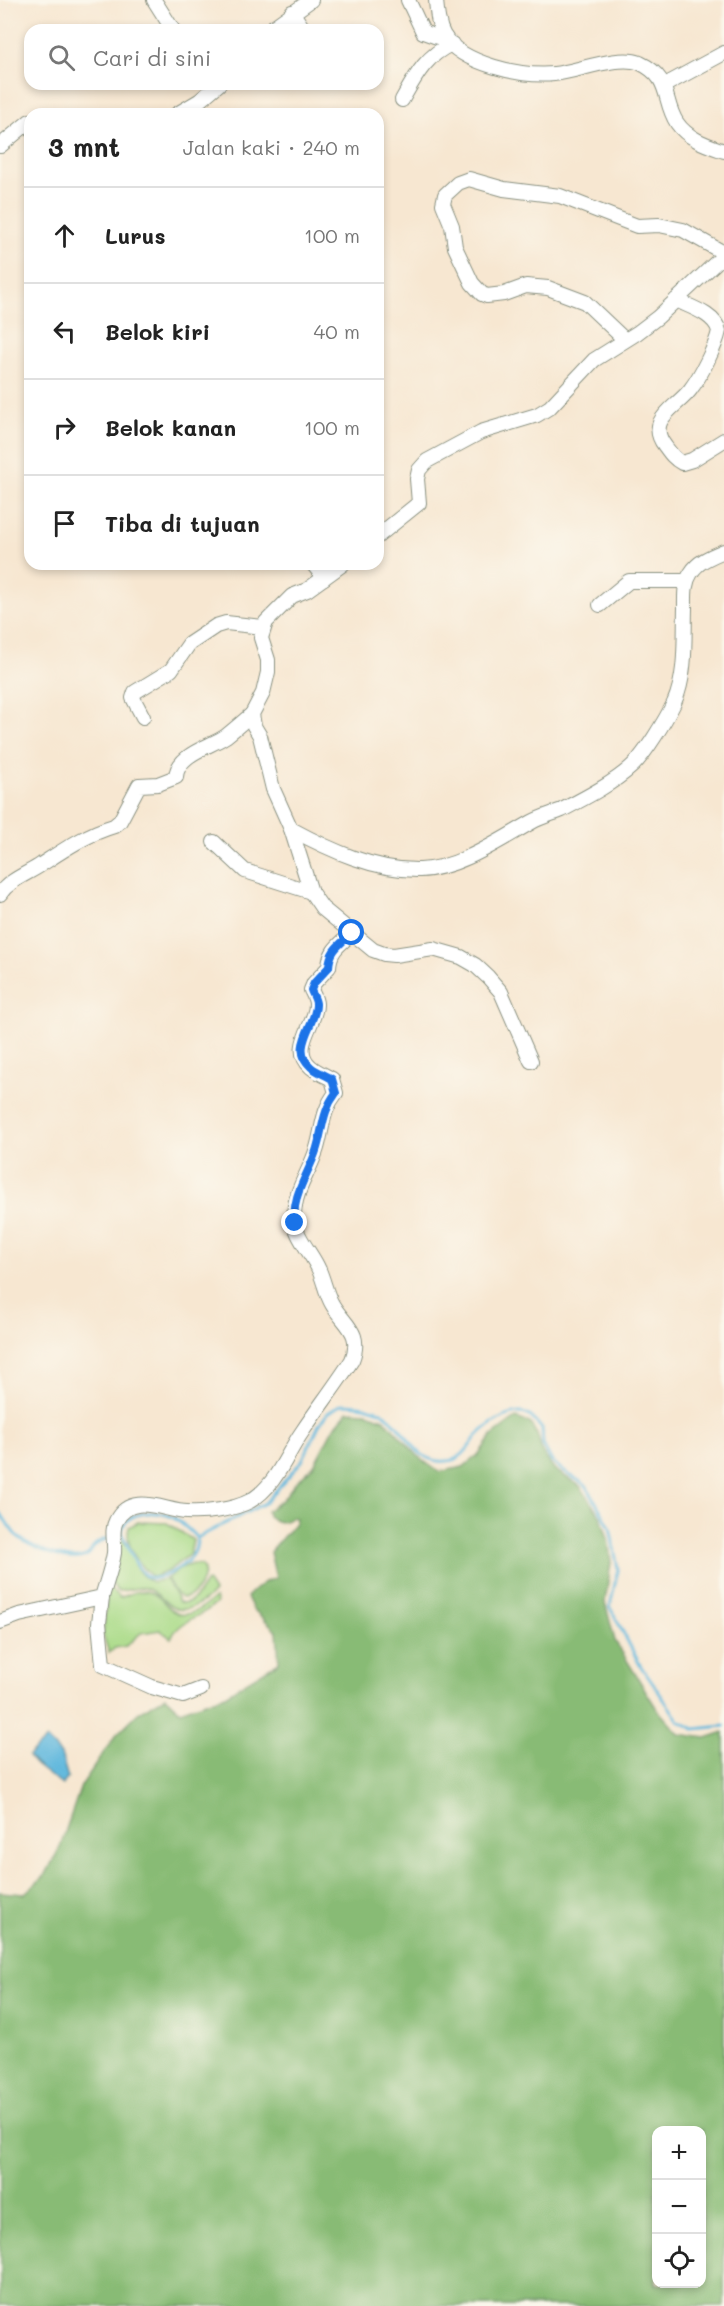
<!DOCTYPE html>
<html lang="id">
<meta charset="utf-8">
<style>
:root{--surface:#fff;--page:#f6f6f6;--text:#222;--muted:#767676;--line:#e0e0e0}
body{margin:0;font-family:Mali,sans-serif;background:var(--page);color:var(--text)}
.controls{position:absolute;right:18px;bottom:18px;display:grid;overflow:hidden;border-radius:12px;box-shadow:0 3px 9px #0003}
.controls button{width:54px;height:54px;display:grid;place-items:center;padding:0;border:0;border-bottom:2px solid var(--line);background:var(--surface);color:var(--text);font:30px sans-serif}
.stop{position:absolute;width:18px;height:18px;margin:-14px;border:4px solid #1a73e8;border-radius:50%;background:#fff}
.stop.end{background:#1a73e8;border-color:#fff;box-shadow:0 2px 6px #0008}
.list{margin:0;padding:0;list-style:none}
h2{display:flex;justify-content:space-between;align-items:center;height:78px;margin:0;padding:0 24px;font-size:26px}
h2 small{font-size:20px;font-weight:400;color:var(--muted)}
.list li{display:grid;grid-template-columns:39px 1fr auto;gap:18px;align-items:center;box-sizing:border-box;height:96px;padding:0 24px;border-top:2px solid var(--line)}
.list b{display:block;font-size:22px;white-space:nowrap}
.list em{font-size:20px;font-style:normal;color:var(--muted)}
.icon{flex:none;width:33px;height:33px;fill:none;stroke:currentColor;stroke-width:2;stroke-linecap:round;stroke-linejoin:round}
.map{position:relative;flex:none;width:724px;height:2306px;overflow:hidden}
.search{position:absolute;background:var(--surface);box-shadow:0 3px 9px #0003;left:24px;top:24px;width:360px;height:66px;display:flex;align-items:center;gap:15px;box-sizing:border-box;padding:0 21px;border-radius:18px;color:var(--muted);font-size:22px}
.panel{position:absolute;background:var(--surface);box-shadow:0 3px 9px #0003;left:24px;top:108px;width:360px;height:462px;border-radius:18px}
.map>svg:first-child{display:block}
.green{fill:#abdb89;stroke:#658c5e;stroke-width:1.5}
.forest{fill:#88bb75;stroke:#547c54;stroke-width:1.5;fill-rule:evenodd}
.water{fill:#60b8dd;stroke:#407a88;stroke-width:1.5}
.lines{fill:none;stroke-linecap:round;stroke-linejoin:round}
.stream{stroke:#60b8dd;stroke-width:3}
.minor-casing{stroke:#8b9282;stroke-width:16}
.minor{stroke:#fff;stroke-width:14}
.route{stroke:#1a73e8;stroke-width:8}
</style>
<div class="map">
<svg width="724" height="2306" viewBox="0 0 724 2306">
<rect width="100%" height="100%" fill="#fbf7ec"/>
<filter id="ink" filterUnits="userSpaceOnUse"><feTurbulence type="fractalNoise" baseFrequency=".0167" numOctaves="2"/><feDisplacementMap in="SourceGraphic" scale="12" xChannelSelector="R" yChannelSelector="G"/><feConvolveMatrix kernelMatrix="1 2 1 2 8 2 1 2 1" color-interpolation-filters="sRGB"/></filter>
<filter id="wash" filterUnits="userSpaceOnUse"><feTurbulence type="fractalNoise" baseFrequency=".008" numOctaves="4" result="noise"/><feDisplacementMap in="SourceGraphic" scale="24" xChannelSelector="R" yChannelSelector="G"/><feGaussianBlur stdDeviation="1.35" result="paint"/><feColorMatrix in="noise" values="0 0 0 0 0 0 0 0 0 0 0 0 0 0 0 0 0 1.4 0 .05"/><feComposite in="paint" operator="in"/></filter>
<g filter="url(#wash)">
<rect width="100%" height="100%" fill="#f7e7d1"/>
<g class="green">
<path d="M138,1522L167,1523L193,1540L190,1554L168,1571L153,1577C139,1567 124,1544 129,1527Z"/>
<path d="M120,1539C137,1549 129,1573 153,1582L166,1579L179,1602C194,1606 199,1591 207,1581L214,1592C205,1601 186,1615 172,1607C162,1600 157,1591 145,1588C135,1586 127,1592 117,1591L110,1580Z"/>
<path d="M193,1564L201,1565L204,1570C204,1582 195,1598 182,1598L176,1594L167,1578L183,1567Z"/>
<path d="M108,1587L120,1598C127,1595 134,1591 142,1591C174,1593 166,1638 215,1598L217,1603C204,1616 180,1619 171,1638L160,1630L141,1633L126,1646L115,1648L109,1653L103,1635Z"/>
</g>
<path class="forest" d="M348,1411L366,1412L385,1420L421,1459L439,1472L463,1467L478,1455L492,1436L516,1418L530,1423L538,1436L542,1452L555,1470L580,1486L601,1517L608,1539L611,1563L605,1602L615,1641L657,1709L679,1734L706,1738L724,1732V2306H0V1892L24,1894L46,1874L60,1847L81,1786L115,1736L140,1711L165,1697L180,1711L225,1695L279,1662L277,1631L253,1609L247,1597C256,1588 263,1581 276,1578L270,1552L295,1523L296,1518L292,1517C283,1524 277,1523 268,1516L267,1511L283,1499L296,1482L314,1465L333,1429ZM656,2130H702V2284H656Z"/>
<polygon class="water" points="46,1739 61,1754 68,1778 62,1785 36,1765 28,1756"/>
<g class="lines">
<g class="stream">
<path d="M0,1512C5,1519 10,1529 16,1535C29,1547 69,1564 86,1556C91,1554 91,1550 94,1546C99,1541 105,1539 111,1538"/>
<path d="M122,1535C130,1547 134,1567 146,1576C158,1584 184,1566 192,1556C195,1552 197,1544 197,1538"/>
<path d="M117,1536L122,1535C121,1513 150,1510 167,1515C178,1518 189,1530 197,1538L265,1503L302,1461L319,1425L328,1413L342,1404C358,1404 373,1406 386,1415C408,1430 414,1464 446,1461C463,1460 468,1447 477,1436C487,1425 511,1409 526,1414C532,1416 538,1424 542,1429L543,1445L551,1460L563,1471L586,1485L610,1527L618,1569L610,1607L640,1665L679,1721L694,1729L724,1726"/>
</g>
</g>
</g>
<g filter="url(#ink)">
<g class="lines">
<g class="minor-casing">
<g id="minor">
<polyline points="154,0 173,30"/>
<polyline points="408,0 423,32 437,37 445,37"/>
<path d="M436,0C437,12 438,25 444,36C462,64 522,77 554,74C576,72 619,54 640,63C672,78 662,100 677,123C688,139 707,145 724,151"/>
<polyline points="292,12 304,30"/>
<polyline points="269,30 311,0"/>
<polyline points="665,85 724,53"/>
<path d="M402,100C415,77 426,55 452,44"/>
<polyline points="177,114 199,101 219,84"/>
<polyline points="0,146 30,121"/>
<path d="M676,300C690,307 715,314 719,331C716,346 700,377 690,390C676,408 645,420 665,446C670,453 674,459 682,463L692,460L724,440"/>
<polyline points="625,340 585,302 548,288 526,286 504,294 487,296 482,294 472,283 455,247 452,226 443,204 445,195 458,183 469,179 504,189 560,196 637,226 659,225 683,230 724,253"/>
<polyline points="378,536 419,503 417,479 419,470 427,461 481,432 537,415 550,407 594,360 637,333 658,317 724,255"/>
<polyline points="313,564 324,578"/>
<polyline points="343,564 307,590 292,596 266,622 261,638 268,660 268,672 263,693 252,714 254,726 260,736 273,789 291,829 311,892 322,908 373,950 384,954 394,955 433,949 461,957 475,965 488,977 501,992 531,1061"/>
<polyline points="600,605 629,581 686,581"/>
<polyline points="143,717 133,698 135,692 171,670 189,644 216,626 226,623 263,627"/>
<path d="M291,829C330,850 375,871 420,870C458,869 500,840 532,822C541,817 552,814 562,810C583,799 614,783 631,767C645,755 666,719 674,703C687,674 684,639 685,608C685,596 684,583 691,573C698,561 712,556 724,551"/>
<polyline points="214,842 245,871 311,892"/>
<path d="M0,894C10,879 28,874 42,864C65,849 87,834 114,826L120,821L139,785L158,784L176,777C177,754 210,747 226,736C235,729 244,721 252,714"/>
<polyline points="102,1597 99,1623 103,1665 152,1687 183,1696 201,1689"/>
<path d="M0,1622L19,1615L102,1597C106,1583 112,1567 114,1553C115,1542 111,1530 116,1521C131,1491 164,1511 187,1512C206,1513 233,1510 250,1501C276,1486 286,1455 302,1432C318,1408 336,1385 352,1360C363,1332 344,1325 332,1304C326,1294 324,1281 319,1270C312,1253 294,1236 294,1217C294,1190 310,1172 317,1148C323,1128 322,1110 336,1093L332,1079C326,1076 317,1072 311,1067C289,1048 317,1023 316,1004C316,999 313,994 311,990L314,983L329,967C330,949 340,945 352,933"/>
</g>
</g>
<use href="#minor" class="minor"/>
</g>
</g>
<g class="lines" filter="url(#ink)">
<path class="route" d="M295,1223C291,1196 308,1175 316,1151C323,1130 322,1111 336,1093L332,1079C326,1075 317,1072 311,1067C289,1048 317,1023 316,1004C316,999 312,994 311,990L314,983L329,967C330,949 340,945 352,933"/>
</g>
</svg>
<div class="controls">
<button>+</button>
<button>−</button>
<button><svg class="icon" aria-label="locate" viewBox="0 0 24 24"><circle cx="12" cy="12" r="6"/><path d="M12 2v4M12 18v4M2 12h4M18 12h4"/></svg></button>
</div>
<div class="stop" style="left:352px;top:933px"></div>
<div class="stop end" style="left:295px;top:1223px"></div>
<div class="search"><svg class="icon" aria-label="search" viewBox="0 0 24 24"><circle cx="10" cy="10" r="6"/><path d="M15 15l6 6"/></svg>Cari di sini</div>
<section class="panel">
<h2>3 mnt<small>Jalan kaki · 240 m</small></h2>
<ul class="list">
<li><svg class="icon" aria-label="ahead" viewBox="0 0 24 24"><path d="M12 20V5M6 11l6-6 6 6"/></svg><div><b>Lurus</b></div><em>100 m</em></li>
<li><svg class="icon" aria-label="left" viewBox="0 0 24 24"><path d="M17 20v-9H6M10 6l-5 5 5 5"/></svg><div><b>Belok kiri</b></div><em>40 m</em></li>
<li><svg class="icon" aria-label="right" viewBox="0 0 24 24"><path d="M7 20v-9h11M14 6l5 5-5 5"/></svg><div><b>Belok kanan</b></div><em>100 m</em></li>
<li><svg class="icon" aria-label="arrive" viewBox="0 0 24 24"><path d="M6 21V4h12l-3 4 3 4H6"/></svg><div><b>Tiba di tujuan</b></div></li>
</ul>
</section>
</div>
